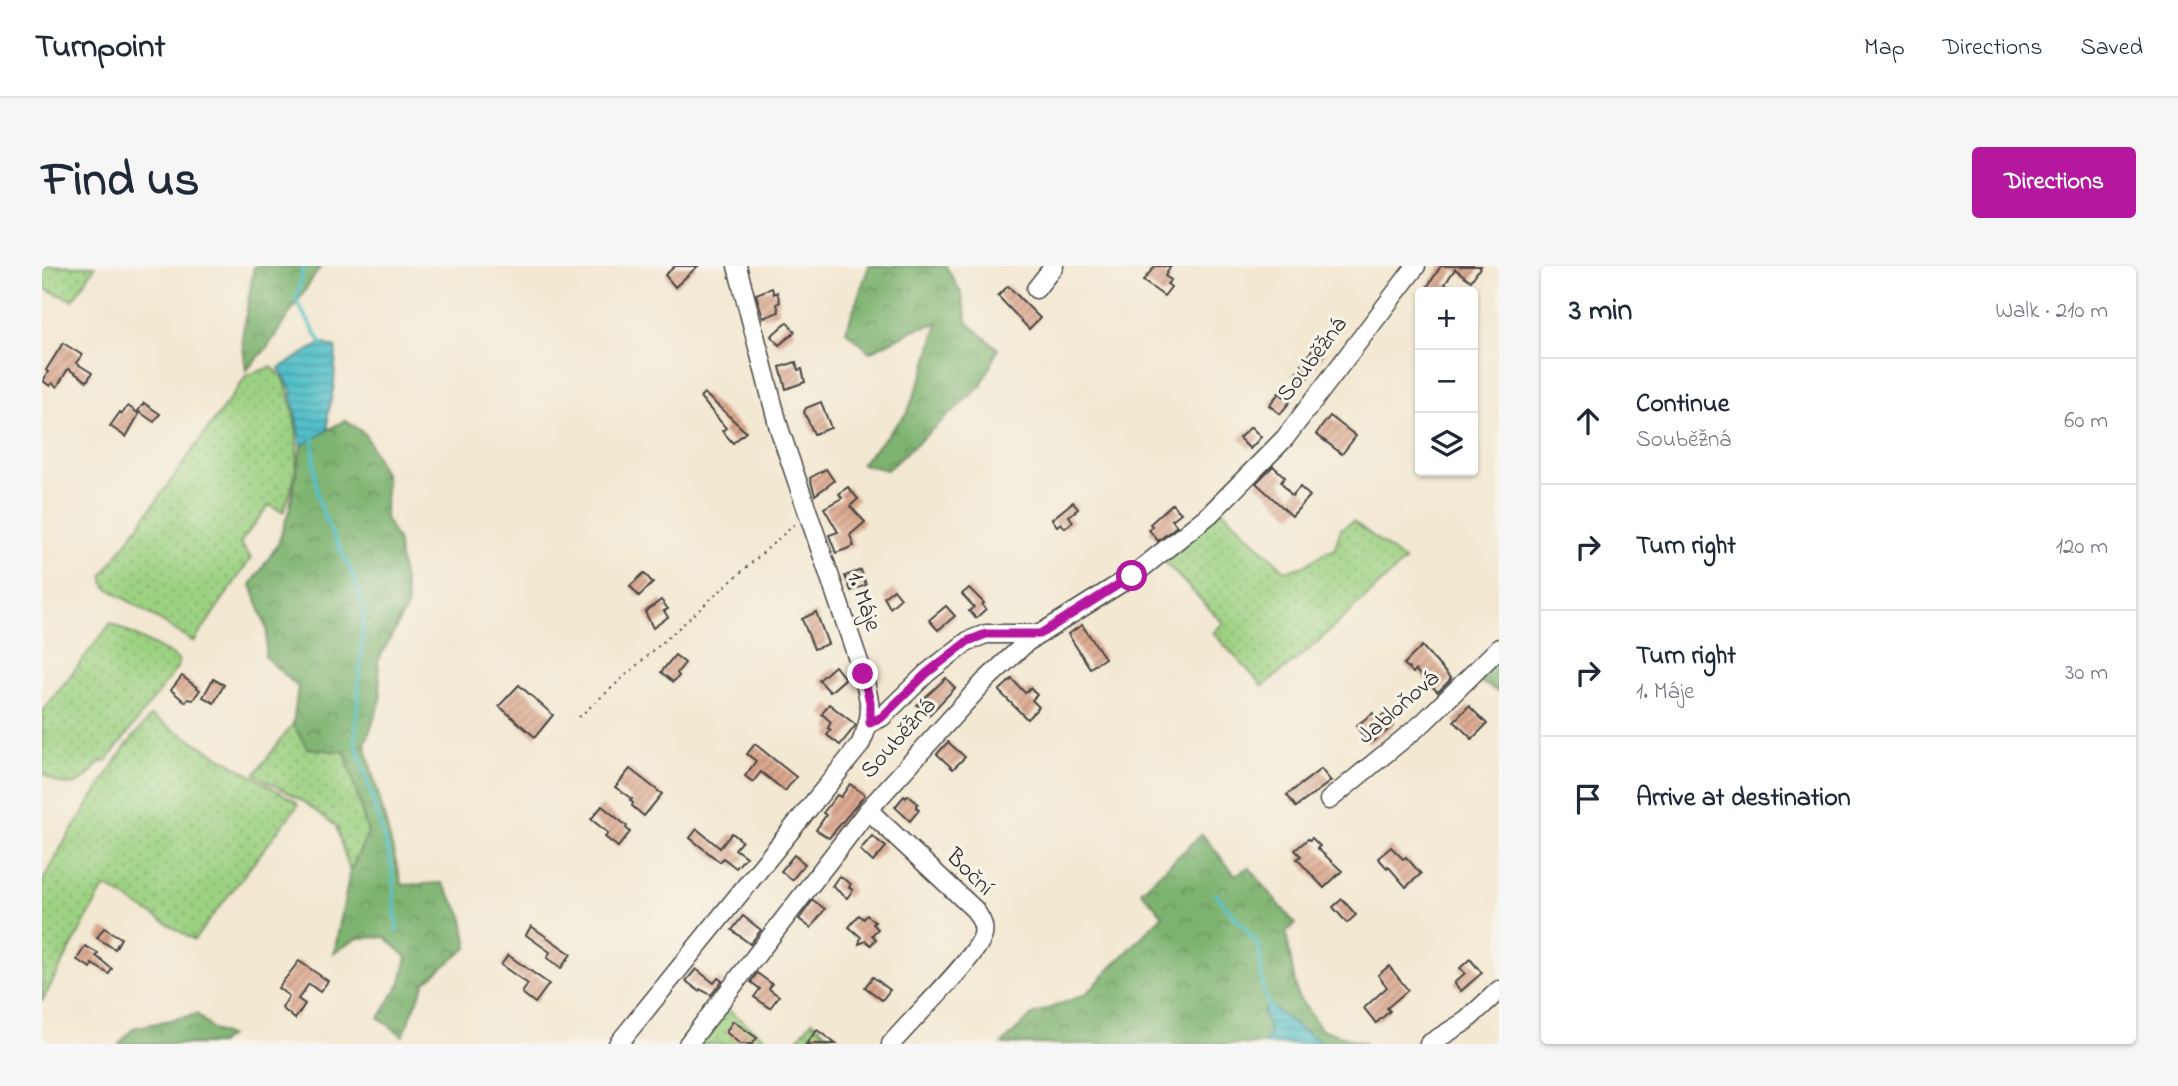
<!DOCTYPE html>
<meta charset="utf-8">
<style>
:root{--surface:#fff;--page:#f6f6f7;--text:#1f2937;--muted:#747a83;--line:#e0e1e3;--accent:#b5179e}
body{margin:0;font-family:"Indie Flower",sans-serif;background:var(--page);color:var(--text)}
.controls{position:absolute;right:21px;top:21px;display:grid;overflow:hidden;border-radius:7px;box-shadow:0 2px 5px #0004}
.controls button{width:63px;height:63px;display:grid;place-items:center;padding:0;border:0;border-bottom:2px solid var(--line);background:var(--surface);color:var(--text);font:35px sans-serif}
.stop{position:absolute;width:21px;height:21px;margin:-16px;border:5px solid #b5179e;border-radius:50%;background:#fff}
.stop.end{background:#b5179e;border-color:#fff;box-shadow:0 2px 7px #0008}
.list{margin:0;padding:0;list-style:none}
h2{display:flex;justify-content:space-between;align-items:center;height:91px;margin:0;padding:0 28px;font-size:30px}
h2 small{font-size:23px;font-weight:400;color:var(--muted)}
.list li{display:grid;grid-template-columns:46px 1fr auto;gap:21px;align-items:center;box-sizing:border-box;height:126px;padding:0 28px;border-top:2px solid var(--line)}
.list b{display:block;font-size:26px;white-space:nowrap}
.list p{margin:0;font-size:23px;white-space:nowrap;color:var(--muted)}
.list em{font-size:23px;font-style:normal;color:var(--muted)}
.icon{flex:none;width:38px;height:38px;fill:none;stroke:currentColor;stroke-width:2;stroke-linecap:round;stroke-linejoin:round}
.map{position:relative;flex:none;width:1457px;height:778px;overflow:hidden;border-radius:7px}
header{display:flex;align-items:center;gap:42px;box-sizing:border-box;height:98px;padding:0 35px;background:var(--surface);border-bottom:2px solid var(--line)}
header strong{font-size:33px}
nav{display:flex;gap:38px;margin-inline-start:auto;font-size:24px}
.intro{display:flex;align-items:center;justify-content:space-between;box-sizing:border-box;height:168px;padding:0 42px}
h1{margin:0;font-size:49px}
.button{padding:18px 32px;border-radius:7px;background:var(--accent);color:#fff;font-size:24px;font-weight:700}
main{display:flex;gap:42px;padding:0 42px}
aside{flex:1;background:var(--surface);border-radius:7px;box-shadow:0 2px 5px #0004}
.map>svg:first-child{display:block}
.green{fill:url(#green-dots);stroke:#647e56;stroke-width:2}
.forest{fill:url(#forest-crowns);stroke:#546f4e;stroke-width:2}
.water{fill:url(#water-rules);stroke:#3f767a;stroke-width:2}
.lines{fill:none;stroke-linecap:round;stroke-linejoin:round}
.stream{stroke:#53c0c9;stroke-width:3.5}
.building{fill:url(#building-hatch)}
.minor-casing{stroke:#494744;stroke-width:21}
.path{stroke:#494744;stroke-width:2;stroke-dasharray:2 5;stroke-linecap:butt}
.minor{stroke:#fff;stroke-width:18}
.route{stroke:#b5179e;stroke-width:9}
.labels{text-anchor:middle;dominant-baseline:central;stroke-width:6;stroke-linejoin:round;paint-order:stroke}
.street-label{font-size:24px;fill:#2b2b2b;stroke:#f7f3e8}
</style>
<header>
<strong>Turnpoint</strong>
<nav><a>Map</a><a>Directions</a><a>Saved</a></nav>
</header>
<div class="intro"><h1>Find us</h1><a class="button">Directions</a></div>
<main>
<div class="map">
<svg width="1457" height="778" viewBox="0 0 1457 778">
<defs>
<pattern id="green-dots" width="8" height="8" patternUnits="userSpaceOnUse" patternTransform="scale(1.75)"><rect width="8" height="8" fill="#9cd182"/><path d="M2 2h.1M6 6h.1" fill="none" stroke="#7faa6b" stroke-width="1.8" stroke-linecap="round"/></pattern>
<pattern id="forest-crowns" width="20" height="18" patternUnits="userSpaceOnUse" patternTransform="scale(1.75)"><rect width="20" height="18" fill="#7db370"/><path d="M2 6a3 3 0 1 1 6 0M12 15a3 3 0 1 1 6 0" fill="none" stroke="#67925c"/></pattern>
<pattern id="water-rules" width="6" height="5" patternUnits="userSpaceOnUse" patternTransform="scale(1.75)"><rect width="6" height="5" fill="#53c0c9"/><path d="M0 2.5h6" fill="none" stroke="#459ca3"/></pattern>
<pattern id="building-hatch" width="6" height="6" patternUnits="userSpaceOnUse" patternTransform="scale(1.75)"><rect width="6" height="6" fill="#dca88f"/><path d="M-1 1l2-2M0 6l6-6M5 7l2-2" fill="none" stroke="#b38975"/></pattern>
</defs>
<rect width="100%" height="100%" fill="#f7f3e8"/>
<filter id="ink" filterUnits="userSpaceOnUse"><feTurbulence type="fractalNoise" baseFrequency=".0143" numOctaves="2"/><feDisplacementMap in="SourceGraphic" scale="14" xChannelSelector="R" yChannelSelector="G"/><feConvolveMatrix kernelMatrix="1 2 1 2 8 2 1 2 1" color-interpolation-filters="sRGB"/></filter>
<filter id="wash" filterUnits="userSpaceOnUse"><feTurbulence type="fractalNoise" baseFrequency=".00686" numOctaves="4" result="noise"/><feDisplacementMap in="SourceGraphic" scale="28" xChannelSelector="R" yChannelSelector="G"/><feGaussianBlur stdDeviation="1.57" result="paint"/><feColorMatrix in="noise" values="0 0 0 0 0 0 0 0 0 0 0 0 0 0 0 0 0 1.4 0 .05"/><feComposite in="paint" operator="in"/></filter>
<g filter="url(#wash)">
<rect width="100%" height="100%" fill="#f3e8d1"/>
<g class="green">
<polygon points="0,0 53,0 31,34 0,22"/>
<path d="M229,101C242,109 244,118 248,133C259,171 258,208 241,246L227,239L198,277L209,292L152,376L64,321L61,315V309L205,109Z"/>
<polygon points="1178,242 1243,305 1262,300 1285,285 1292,284 1299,263 1311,255 1363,295 1270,381 1221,420 1171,367 1181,357 1120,293"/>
<path d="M69,357L130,389L136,394L137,399L64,496H58C38,521 28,527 0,507V446Z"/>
<polygon points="109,450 253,535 256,539 152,674 67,622 61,623 0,735 0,616 23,575 83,481"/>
<polygon points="251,458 265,482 303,486 326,567 308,606 294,560 261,535 213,508"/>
<polygon points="681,740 731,778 652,778"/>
<polygon points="770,755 798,778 752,778"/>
</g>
<g class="forest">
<polygon points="212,0 279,0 225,82 204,105 200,72"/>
<polygon points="827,0 904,0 919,27 926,57 956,83 939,120 845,204 819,198 865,147 884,100 896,57 873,63 828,86 804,65"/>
<polygon points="303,154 323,168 344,212 343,252 355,274 366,339 336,395 339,434 323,478 360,619 400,617 420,648 426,681 383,716 361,770 337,752 359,716 365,691 343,671 316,672 292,687 308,606 326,567 303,486 265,482 251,458 256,421 223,391 225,364 209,319 236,278 248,241 259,180"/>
<polygon points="1457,392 1457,425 1455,425 1436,415"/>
<polygon points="1160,568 1193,609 1207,601 1253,658 1244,667 1255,729 1279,763 1324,778 960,778 990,749 1044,728 1121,649 1099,625"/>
<polygon points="155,748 171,764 187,770 177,778 77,778 92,762"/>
</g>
<g class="water">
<polygon points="280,77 294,82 292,119 286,149 286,164 259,180 249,124 237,102"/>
<path d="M1227,739L1258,763L1283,778H1221C1231,769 1227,759 1221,749L1222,743Z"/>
</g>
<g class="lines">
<g class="stream">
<polyline points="262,0 254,35 280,78"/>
<path d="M272,169C271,195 272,220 280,245C293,279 316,308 322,345L313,474L350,599L355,666"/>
<polyline points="1174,628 1217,679 1221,725 1228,742"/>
</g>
</g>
<g id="blocks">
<g class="building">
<polygon points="633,0 656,0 633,21 623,9"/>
<polygon points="1113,0 1129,0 1123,10 1129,14 1125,18 1129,21 1122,30 1101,15"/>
<polygon points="1399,0 1439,0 1429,15 1413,3 1403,18 1415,26 1382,26"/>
<polygon points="966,20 998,52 987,63 956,30"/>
<polygon points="730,22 732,28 735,26 738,36 735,38 737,46 721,52 714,28"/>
<polygon points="745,56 753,66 737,79 729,70"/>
<polygon points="21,77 40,89 34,97 50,107 45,115 26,103 15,121 10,117 8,120 1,115 6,106 4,104"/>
<polygon points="1273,80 1283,87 1262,116 1253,108"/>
<polygon points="754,96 756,104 760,103 763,116 744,123 738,101"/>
<polygon points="662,127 704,166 691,177 680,165 684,162 658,131"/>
<polygon points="1237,127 1248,136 1238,148 1227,139"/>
<polygon points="779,136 789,162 772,168 762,146 764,142"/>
<polygon points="102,137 118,148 112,156 96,145"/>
<polygon points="86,140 97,148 84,171 68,160 78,146 80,148"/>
<polygon points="1288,150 1314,170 1300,188 1274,168"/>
<polygon points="1209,161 1219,171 1208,183 1197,172"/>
<polygon points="1231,200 1243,211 1239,216 1250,230 1258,221 1268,230 1250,250 1214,217"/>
<polygon points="784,203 792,215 773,229 768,212"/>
<polygon points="806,221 816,233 808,240 823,256 808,269 812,280 794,287 787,269 796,266 782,242 800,232 797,228"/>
<polygon points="1031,236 1036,243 1027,250 1031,256 1023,262 1019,257 1015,260 1010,253"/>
<polygon points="1130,238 1139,247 1130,254 1135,260 1116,275 1107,264 1111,261 1108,258"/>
<polygon points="819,304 824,319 809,325 803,310"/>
<polygon points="602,307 611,317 597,330 588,320"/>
<polygon points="927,322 942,337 940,339 944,343 934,352 927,345 932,341 920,328"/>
<polygon points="852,323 859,332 848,342 842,331"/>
<polygon points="619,334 626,343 622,345 626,351 611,362 603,346"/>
<polygon points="904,340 913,350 896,364 887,354"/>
<polygon points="774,346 786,378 772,383 760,353"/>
<polygon points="1040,359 1063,392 1048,402 1026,368"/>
<polygon points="1380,380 1409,413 1396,426 1373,404 1371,407 1362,398"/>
<polygon points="633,389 643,397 635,407 637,410 631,416 619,406"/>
<polygon points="793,400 803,413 788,426 777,414"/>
<polygon points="140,410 158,424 151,434 146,433 143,436 129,424"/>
<polygon points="904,412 913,422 886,450 875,439"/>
<polygon points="171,413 182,419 172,437 161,431"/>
<polygon points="970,413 983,427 988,422 995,429 990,434 997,441 985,453 957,425"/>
<polygon points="477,419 511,449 493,471 457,440"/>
<polygon points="787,438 814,459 798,479 785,469 789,464 786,462 789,456 780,448"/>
<polygon points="1427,440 1445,458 1430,473 1412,455"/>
<polygon points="1331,447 1335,453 1342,448 1351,460 1327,478 1314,460"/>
<polygon points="906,476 923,491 911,503 895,488"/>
<polygon points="713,478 754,511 743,525 719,506 711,516 703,510 714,495 705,488"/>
<polygon points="588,503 620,528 602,550 590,540 591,537 588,534 590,533 573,521"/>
<polygon points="1279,503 1289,515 1254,541 1245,529"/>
<polygon points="808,518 823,529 787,572 774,564 784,549 781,547 795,529 799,531"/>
<polygon points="866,529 876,538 874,541 877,544 868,555 853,541 862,530 864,532"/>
<polygon points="560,540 585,560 584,562 588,566 576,581 563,571 566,567 549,553"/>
<polygon points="655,563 678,582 690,567 700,575 693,583 704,591 694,602 681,592 678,596 648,572"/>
<polygon points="830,570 844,581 831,596 818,584"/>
<polygon points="1270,572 1278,580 1275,582 1300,605 1282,622 1255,593 1259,590 1253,584 1266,573 1268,574"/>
<polygon points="1349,581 1361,593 1364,591 1379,608 1364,621 1346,600 1345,602 1336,592"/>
<polygon points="752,589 763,598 750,614 739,605"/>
<polygon points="797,610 809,618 807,621 811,624 805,632 790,620"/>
<polygon points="1300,633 1314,649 1305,657 1291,641"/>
<polygon points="771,634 783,643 769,662 757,653"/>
<polygon points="817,649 822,653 825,649 833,656 831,658 836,663 830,669 834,673 829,679 824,675 817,678 819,671 807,661"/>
<polygon points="701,650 719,664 708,678 690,664"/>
<polygon points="489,660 529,688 519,702 505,692 508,686 484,669"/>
<polygon points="62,662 79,672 73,683 55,672"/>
<polygon points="43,680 56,687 54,690 70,703 67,708 50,698 49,702 35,694"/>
<polygon points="466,689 507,718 493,737 480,727 486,718 459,699"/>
<polygon points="1428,693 1440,707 1419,725 1412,717 1423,707 1418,702"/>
<polygon points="257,695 286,715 278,726 267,718 256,733 263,738 253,753 240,742 247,730 236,722"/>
<polygon points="1347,700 1366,724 1345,742 1348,745 1334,757 1322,742 1345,721 1336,709"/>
<polygon points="654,703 672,717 676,712 680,715 669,729 658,723 657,725 644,715"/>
<polygon points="715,707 730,718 727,723 737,730 728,742 712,731 718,723 709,716"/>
<polygon points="831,711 848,724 840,734 823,721"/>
<polygon points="691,755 715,772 710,778 698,778 684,766"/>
<polygon points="775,764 794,778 764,778"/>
</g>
</g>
</g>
<g filter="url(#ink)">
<use href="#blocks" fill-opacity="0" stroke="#494744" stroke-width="2"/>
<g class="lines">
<g class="minor-casing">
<g id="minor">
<polyline points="994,23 1012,0"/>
<polyline points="828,457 840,451 885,407 926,375 944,368 998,368"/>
<polyline points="1287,534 1382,456 1457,382"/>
<path d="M826,544L933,644C938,653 943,658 941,669C936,690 867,756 849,778"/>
<path d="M576,778L818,479C832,449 829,440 821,408L737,162L695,0"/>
<polyline points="646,778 826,544 942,416 985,376 1090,310 1168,248 1243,172 1374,0"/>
<polyline points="1387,778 1424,755 1457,724"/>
</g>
</g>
<polyline class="path" points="537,451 753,258"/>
<use href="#minor" class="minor"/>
</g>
</g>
<g class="lines" filter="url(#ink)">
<polyline class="route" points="821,408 828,436 828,457 840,451 885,407 926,375 944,368 998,368 1090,310"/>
</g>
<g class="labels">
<g class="street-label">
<text transform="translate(1271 94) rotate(-53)">Souběžná</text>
<text transform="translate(821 336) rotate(71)">1. Máje</text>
<text transform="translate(1357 442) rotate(-41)">Jabloňová</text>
<text transform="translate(857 473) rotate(-48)">Souběžná</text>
<text transform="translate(927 607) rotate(45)">Boční</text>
</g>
</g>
</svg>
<div class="controls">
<button>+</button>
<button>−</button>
<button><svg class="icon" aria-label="layers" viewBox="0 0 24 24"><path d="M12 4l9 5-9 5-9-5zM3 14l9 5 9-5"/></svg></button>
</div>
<div class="stop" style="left:1090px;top:310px"></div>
<div class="stop end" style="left:821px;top:408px"></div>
</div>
<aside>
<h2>3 min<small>Walk · 210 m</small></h2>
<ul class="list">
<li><svg class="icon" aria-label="ahead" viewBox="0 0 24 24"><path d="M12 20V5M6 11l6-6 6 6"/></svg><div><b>Continue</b><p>Souběžná</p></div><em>60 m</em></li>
<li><svg class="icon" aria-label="right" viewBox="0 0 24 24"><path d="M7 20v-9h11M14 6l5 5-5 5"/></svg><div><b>Turn right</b></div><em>120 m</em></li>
<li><svg class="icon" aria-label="right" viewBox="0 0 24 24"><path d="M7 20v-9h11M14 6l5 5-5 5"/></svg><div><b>Turn right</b><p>1. Máje</p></div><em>30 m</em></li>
<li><svg class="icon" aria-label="arrive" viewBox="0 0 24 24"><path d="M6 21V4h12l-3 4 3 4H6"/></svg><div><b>Arrive at destination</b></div></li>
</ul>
</aside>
</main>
